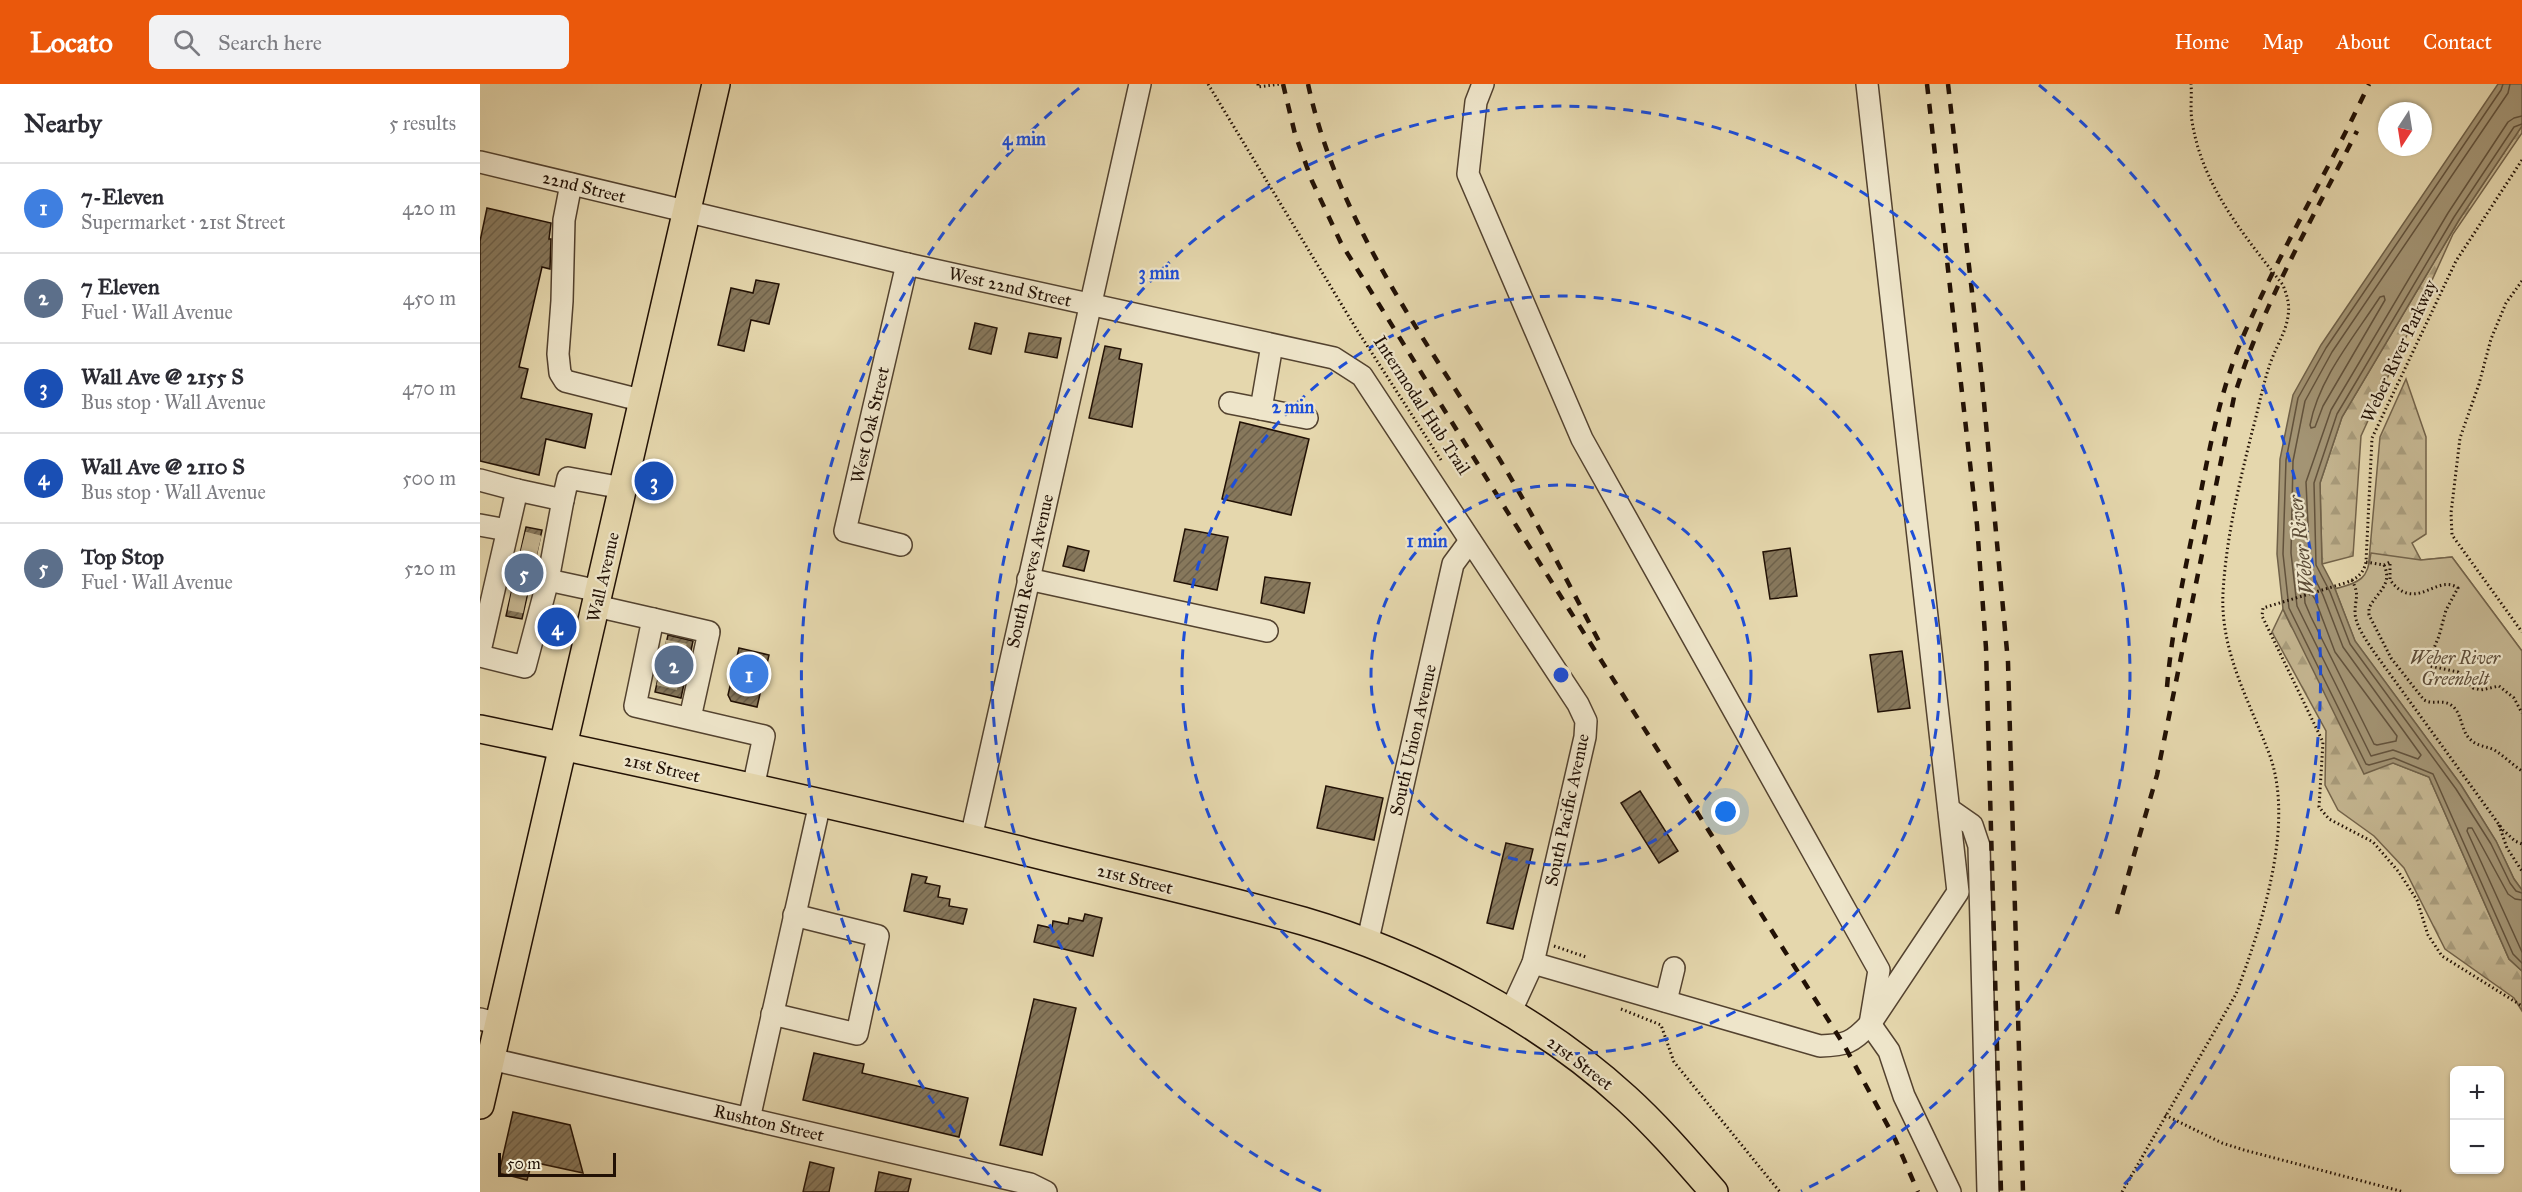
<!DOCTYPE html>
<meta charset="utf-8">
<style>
:root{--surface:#fff;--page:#f2f2f3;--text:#2b2b33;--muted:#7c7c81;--line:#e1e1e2;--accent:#ea580c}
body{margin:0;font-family:"IM FELL Great Primer",serif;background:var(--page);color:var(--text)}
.controls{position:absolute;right:18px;bottom:18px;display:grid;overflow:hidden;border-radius:9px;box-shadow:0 2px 4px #0004}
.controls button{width:54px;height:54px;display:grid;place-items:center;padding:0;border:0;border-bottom:2px solid var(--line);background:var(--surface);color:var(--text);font:30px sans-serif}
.compass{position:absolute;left:1898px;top:18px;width:54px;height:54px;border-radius:50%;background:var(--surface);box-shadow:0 2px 4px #0004;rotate:192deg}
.scale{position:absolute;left:18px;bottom:15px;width:118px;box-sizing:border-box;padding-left:6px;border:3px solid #221105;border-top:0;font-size:16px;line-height:21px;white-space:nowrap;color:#221105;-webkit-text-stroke:4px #eee5ca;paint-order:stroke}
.you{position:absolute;left:1246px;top:728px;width:21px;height:21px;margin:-15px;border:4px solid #fff;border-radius:50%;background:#1a73e8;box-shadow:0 0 0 9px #1a73e833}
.badge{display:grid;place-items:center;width:39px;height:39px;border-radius:50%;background:var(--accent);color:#fff;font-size:20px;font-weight:700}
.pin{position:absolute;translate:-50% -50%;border:3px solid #fff;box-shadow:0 2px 6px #0006}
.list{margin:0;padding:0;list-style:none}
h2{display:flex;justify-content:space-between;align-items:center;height:78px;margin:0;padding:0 24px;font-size:26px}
h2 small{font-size:20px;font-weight:400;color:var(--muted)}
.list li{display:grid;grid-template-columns:39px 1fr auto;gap:18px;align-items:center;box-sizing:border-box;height:90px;padding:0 24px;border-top:2px solid var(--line)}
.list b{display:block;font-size:22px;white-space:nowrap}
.list p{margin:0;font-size:20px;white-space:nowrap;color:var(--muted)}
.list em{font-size:20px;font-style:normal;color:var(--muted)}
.icon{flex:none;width:33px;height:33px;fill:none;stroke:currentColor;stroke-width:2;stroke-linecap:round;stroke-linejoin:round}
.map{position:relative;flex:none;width:2042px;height:1108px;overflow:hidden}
header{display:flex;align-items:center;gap:36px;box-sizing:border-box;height:84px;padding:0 30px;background:var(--accent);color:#fff}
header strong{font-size:28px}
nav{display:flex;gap:33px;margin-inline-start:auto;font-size:21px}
.search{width:420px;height:54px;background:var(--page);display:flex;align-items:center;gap:15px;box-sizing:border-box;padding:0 21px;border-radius:9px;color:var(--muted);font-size:22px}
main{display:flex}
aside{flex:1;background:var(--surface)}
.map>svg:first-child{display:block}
.forest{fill:url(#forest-firs);stroke:#73634a;stroke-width:1.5}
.pitch{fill:#c4b590;stroke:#73634a;stroke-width:1.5}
.water{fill:#a39474;stroke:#6f6048;stroke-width:1.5}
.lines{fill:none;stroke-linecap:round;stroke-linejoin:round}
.shore{stroke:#62523c;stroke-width:1.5}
.building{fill:url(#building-hatch);stroke:#221105;stroke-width:1.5}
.minor-tunnel{stroke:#c8b994;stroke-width:21;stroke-dasharray:21 10;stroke-linecap:butt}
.minor-casing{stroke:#53422f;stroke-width:24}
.major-casing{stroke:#221105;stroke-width:30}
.path{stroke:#221105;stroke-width:3;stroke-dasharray:1.5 3;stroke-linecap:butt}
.minor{stroke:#eee5ca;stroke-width:21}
.major{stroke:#e5d7ad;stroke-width:27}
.rail{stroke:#221105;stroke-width:4.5;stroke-dasharray:10 10;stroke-linecap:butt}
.ring{fill:none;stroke:#1d4ed8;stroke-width:3;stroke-dasharray:10 8}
.labels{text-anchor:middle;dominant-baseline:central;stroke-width:4.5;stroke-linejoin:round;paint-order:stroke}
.street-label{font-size:18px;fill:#221105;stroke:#eee5ca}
.park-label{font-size:18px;font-style:italic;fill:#5b4a36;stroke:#eee5ca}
.water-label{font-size:20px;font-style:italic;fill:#5c4c37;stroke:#eee5ca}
.centre{fill:#1d4ed8;stroke:#eee5ca;stroke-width:3}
.ring-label{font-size:18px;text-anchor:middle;font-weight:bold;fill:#1d4ed8;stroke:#eee5ca;stroke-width:4.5;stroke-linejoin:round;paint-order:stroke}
</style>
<header>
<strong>Locato</strong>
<div class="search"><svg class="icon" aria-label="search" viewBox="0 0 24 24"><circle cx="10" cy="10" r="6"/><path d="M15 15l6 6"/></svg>Search here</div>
<nav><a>Home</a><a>Map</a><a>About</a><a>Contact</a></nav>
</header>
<main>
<aside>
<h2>Nearby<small>5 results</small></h2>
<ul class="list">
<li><span class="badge" style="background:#3f7fe0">1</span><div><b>7-Eleven</b><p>Supermarket · 21st Street</p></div><em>420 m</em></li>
<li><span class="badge" style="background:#5c6f8a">2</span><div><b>7 Eleven</b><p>Fuel · Wall Avenue</p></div><em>450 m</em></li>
<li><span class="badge" style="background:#1a4fb4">3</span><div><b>Wall Ave @ 2155 S</b><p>Bus stop · Wall Avenue</p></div><em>470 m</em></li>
<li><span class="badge" style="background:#1a4fb4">4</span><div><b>Wall Ave @ 2110 S</b><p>Bus stop · Wall Avenue</p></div><em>500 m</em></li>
<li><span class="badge" style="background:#5c6f8a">5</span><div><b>Top Stop</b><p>Fuel · Wall Avenue</p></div><em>520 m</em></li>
</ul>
</aside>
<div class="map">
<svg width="2042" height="1108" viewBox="0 0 2042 1108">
<defs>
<pattern id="forest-firs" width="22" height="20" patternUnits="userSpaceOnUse" patternTransform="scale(1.5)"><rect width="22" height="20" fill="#c4b590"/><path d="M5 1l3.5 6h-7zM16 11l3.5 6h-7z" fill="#a89b7b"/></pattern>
<pattern id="building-hatch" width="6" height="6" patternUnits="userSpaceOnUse" patternTransform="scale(1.5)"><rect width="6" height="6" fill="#87785c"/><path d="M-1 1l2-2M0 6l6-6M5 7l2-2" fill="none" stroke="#6e614a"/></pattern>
</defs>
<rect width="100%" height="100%" fill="#e5d7ad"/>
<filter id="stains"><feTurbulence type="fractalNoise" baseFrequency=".00333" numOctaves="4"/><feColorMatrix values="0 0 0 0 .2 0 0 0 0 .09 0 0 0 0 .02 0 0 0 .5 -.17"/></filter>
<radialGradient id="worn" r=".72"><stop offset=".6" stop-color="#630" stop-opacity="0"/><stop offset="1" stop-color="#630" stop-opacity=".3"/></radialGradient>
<g class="forest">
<polygon points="2042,42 2042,49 1973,150 1881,352 1873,472 1842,480 1840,399 1862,333 1979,136"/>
<path d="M1926,295L1946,353V450L1932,459L1941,476L1972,473L2042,567V806L1855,505C1868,501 1880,499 1888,487L1900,353Z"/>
<polygon points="1803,525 1811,542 1913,679 1949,693 2029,875 2042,887 2042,927 2034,914 1965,865 1924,784 1894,752 1858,726 1845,701 1846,647 1792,548"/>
</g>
<path class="pitch" d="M1891,469L1941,476L1972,473L2042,567V806L2034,795L2016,757L1981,701L1875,557L1855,505C1880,498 1888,496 1891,469Z"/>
<polygon class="water" points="2018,0 2042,0 2042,42 1979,136 1862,333 1840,399 1842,480 1855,505 1875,557 1981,701 2016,757 2034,795 2042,806 2042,887 2029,875 1949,693 1913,679 1884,690 1803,525 1797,470 1800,375 1813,311 1841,261"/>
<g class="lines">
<g class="shore">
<polyline points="2023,0 2021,6 1846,264 1818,314 1806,376 1803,470 1809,524 1886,680 1889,681 1914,674 1953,690 2033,870 2042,879"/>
<polyline points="2030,0 2028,9 1852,268 1825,317 1813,377 1811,469 1817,522 1891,672 1913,666 1938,675 1941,671 1863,563 1843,511 1830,485 1826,398 1851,326 1968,129 2028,38 2034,34 2042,32"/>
<polyline points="2042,40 2034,43 1974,133 1857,330 1834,399 1836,481 1850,508 1870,560 1976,705 2011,760 2030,799 2036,807 2042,809"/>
<path d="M1904,212L1905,216L1843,322L1835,343L1831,344L1830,341C1839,294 1874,253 1900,213Z"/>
<polygon points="1827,503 1835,515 1855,568 1917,652 1916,657 1897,661 1894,660 1831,533 1825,519 1824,506"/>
<polyline points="2042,816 2035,815 2028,810 1992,744 1988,744 1987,747 2042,868"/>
</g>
</g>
<g class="building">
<polygon points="7,124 71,139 69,155 71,155 70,185 62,183 39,283 48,285 41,314 112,330 105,364 66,355 59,391 0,377 0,157"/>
<polygon points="276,196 299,200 289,240 271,236 264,267 238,261 251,204 273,209"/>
<polygon points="495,239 517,244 511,270 489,265"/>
<polygon points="549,249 581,254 577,274 545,268"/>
<polygon points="625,262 641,265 639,275 662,280 652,343 609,334"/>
<polygon points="760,338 829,355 811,431 742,415"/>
<polygon points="46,443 62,446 42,535 26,532"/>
<polygon points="705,445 748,453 737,506 694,497"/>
<polygon points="588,462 609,467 604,487 583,482"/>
<polygon points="1310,464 1317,512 1290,515 1283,468"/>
<polygon points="785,493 830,499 824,529 781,519"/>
<polygon points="188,551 213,557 201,614 175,608"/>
<polygon points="259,564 289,571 277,623 251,617 248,611"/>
<polygon points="1422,567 1430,624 1398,628 1390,571"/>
<polygon points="846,702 903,714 894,756 837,744"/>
<polygon points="1160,707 1198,767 1179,779 1141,719"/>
<polygon points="1026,759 1053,765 1033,845 1007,839"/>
<polygon points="432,790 447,793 445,799 460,802 458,813 470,815 469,822 487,825 483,840 424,827"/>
<polygon points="605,830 622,834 613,872 554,858 558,841 572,844 573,837 588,840 589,834 603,837"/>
<polygon points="554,915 596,924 562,1071 520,1061"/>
<polygon points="334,969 384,980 382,989 488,1014 479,1053 323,1016"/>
<polygon points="33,1028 90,1041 103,1089 52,1078 47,1096 19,1089"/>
<polygon points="330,1078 354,1084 349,1108 323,1108"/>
<polygon points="399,1088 431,1095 428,1108 395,1108"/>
</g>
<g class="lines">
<g class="minor-tunnel">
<polyline points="43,458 59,462"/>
<polyline points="39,476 54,480"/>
<polyline points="34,499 49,502"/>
<polyline points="30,516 45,519"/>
<polyline points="184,566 210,571"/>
<polyline points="179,591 204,597"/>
</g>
<g class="minor-casing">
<g id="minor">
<polyline points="1003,0 996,18 988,90 1102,355 1399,886 1390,940 1409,967 1424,1012 1470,1108"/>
<polyline points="0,78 427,180 854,274 882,292 1098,620 1106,637 1105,653 1053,879 1030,929"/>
<polyline points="91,100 84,136 82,217 78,270 80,289 85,297 164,317"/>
<polyline points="792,261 781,325 827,334"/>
<polyline points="750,319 781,325"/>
<polyline points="0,396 37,406"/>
<polyline points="83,416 68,496 119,507"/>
<polyline points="0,441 27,446"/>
<polyline points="421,461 365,447 427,180"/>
<polyline points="548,495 787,547"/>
<polyline points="116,522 173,535 155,622 284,652 273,704"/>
<polyline points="173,535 229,548 210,634"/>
<polyline points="0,567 37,406 83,416 88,394 143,404"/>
<polyline points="0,572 45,583 68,496"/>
<polyline points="1469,725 1492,741 1499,762 1508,1108"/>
<polyline points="491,754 660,0"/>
<polyline points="887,860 973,480 990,457"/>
<path d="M1053,879L1340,962C1366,961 1372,959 1390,940L1478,808L1387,0"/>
<polyline points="1186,917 1194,884"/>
<polyline points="292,930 377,950 398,852 314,831"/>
<polyline points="0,935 19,940"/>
<polyline points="11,975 550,1100 566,1108"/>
<polyline points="269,1035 340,719"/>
</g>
</g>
<g class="major-casing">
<g id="major">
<path d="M0,645C183,683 366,723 547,768C639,791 732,811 823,837C936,870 1059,934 1146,1014C1178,1043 1206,1076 1234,1108"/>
<polyline points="0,1021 236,0"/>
</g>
</g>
<g class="path">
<polyline points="728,0 877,246 961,376"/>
<polyline points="778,0 778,3 800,0"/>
<path d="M2042,76L1976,177L1892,354L1886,478C1883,491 1876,495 1865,499L1783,524L1782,532L1843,658L1839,723L1849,735L1893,758L1918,787L1937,816L1948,851L1962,872L2042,922"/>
<polyline points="2042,197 2026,219 2011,255 1999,300 1980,354 1971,429 1972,451 2042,548"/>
<path d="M1886,478L1904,481L1910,478V496C1936,530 1956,489 1978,504L1966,526L1959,552L1950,574V582L1978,588L1993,604L2001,606L2019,602L2034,614L2042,629"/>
<path d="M1904,481C1913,501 1897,508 1889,524V531L1911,574L1944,616C1953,621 1962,615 1971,621C1983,629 1980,647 1991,656C1998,663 2008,662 2016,667C2025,673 2033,681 2042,687"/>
<path d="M1872,496C1880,512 1875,514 1875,529C1876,543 1887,557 1894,568L2023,746L2035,757L2042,760"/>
<polyline points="2019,741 2027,764 2042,787"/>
<polyline points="1074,862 1106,873 1106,875"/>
<polyline points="1141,925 1181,941 1194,978 1300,1108"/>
<polyline points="1685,1031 1742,1059 1764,1066 1924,1108"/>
<path d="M1642,1108L1756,910C1781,843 1815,742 1790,672C1770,618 1740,568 1743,509C1746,455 1759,400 1772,348C1778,327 1782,304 1789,283C1794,266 1806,249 1808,232C1810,220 1807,212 1803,201C1764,151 1722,102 1712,37C1710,25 1712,12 1711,0"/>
</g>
<use href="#minor" class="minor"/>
<use href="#major" class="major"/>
<g class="rail">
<polyline points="803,0 815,50 832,97 861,159 1025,424 1364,961 1415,1055 1438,1108"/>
<path d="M828,0C858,139 944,253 1017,371C1055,433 1088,499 1122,563"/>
<polyline points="1447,0 1497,441 1506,564 1521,1108"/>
<polyline points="1468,0 1501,286 1528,578 1543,1108"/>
<path d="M1687,603C1692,544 1705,486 1717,428C1729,367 1740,305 1765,248C1802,163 1850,84 1889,0"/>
<path d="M1637,830L1677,691L1754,313C1783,219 1833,134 1877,47"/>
</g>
</g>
<g class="ring">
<circle cx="1081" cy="591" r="190"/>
<circle cx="1081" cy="591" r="379"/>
<path d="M841 1107A569 569 0 1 1 1321 1107"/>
<path d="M521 1104A759 759 0 0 1 603 1M1559 1A759 759 0 0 1 1641 1104"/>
</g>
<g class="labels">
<g class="street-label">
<text transform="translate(104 103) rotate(14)">22nd Street</text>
<text transform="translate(530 203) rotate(13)">West 22nd Street</text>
<text transform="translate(1919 267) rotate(-65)">Weber River Parkway</text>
<text transform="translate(942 321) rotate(57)">Intermodal Hub Trail</text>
<text transform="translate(390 341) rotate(-77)">West Oak Street</text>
<text transform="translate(550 487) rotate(-77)">South Reeves Avenue</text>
<text transform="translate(123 493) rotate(-77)">Wall Avenue</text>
<text transform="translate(933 656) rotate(-77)">South Union Avenue</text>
<text transform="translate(182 684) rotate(13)">21st Street</text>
<text transform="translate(1087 726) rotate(-78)">South Pacific Avenue</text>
<text transform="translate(655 795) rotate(14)">21st Street</text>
<text transform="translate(1100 979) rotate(37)">21st Street</text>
<text transform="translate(289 1039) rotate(13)">Rushton Street</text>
</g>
<g class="park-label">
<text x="1975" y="574">Weber River<tspan x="1975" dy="21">Greenbelt</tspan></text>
</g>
<g class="water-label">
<text transform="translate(1821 461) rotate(-97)">Weber River</text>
</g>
</g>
<circle cx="1081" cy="591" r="9" class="centre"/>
<g class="ring-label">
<text x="544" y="61">4 min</text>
<text x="679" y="195">3 min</text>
<text x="813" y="329">2 min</text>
<text x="947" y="463">1 min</text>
</g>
<rect width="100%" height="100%" filter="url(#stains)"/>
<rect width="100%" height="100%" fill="url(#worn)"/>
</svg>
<div class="controls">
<button>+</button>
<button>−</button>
</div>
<svg class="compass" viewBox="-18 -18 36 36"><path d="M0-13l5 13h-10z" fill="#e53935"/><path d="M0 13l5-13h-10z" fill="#7c7c81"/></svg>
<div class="scale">50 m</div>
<div class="you"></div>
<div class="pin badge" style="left:269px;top:590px;background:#3f7fe0">1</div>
<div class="pin badge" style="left:194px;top:581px;background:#5c6f8a">2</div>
<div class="pin badge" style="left:174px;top:397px;background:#1a4fb4">3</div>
<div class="pin badge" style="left:77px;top:543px;background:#1a4fb4">4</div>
<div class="pin badge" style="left:44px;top:489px;background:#5c6f8a">5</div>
</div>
</main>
